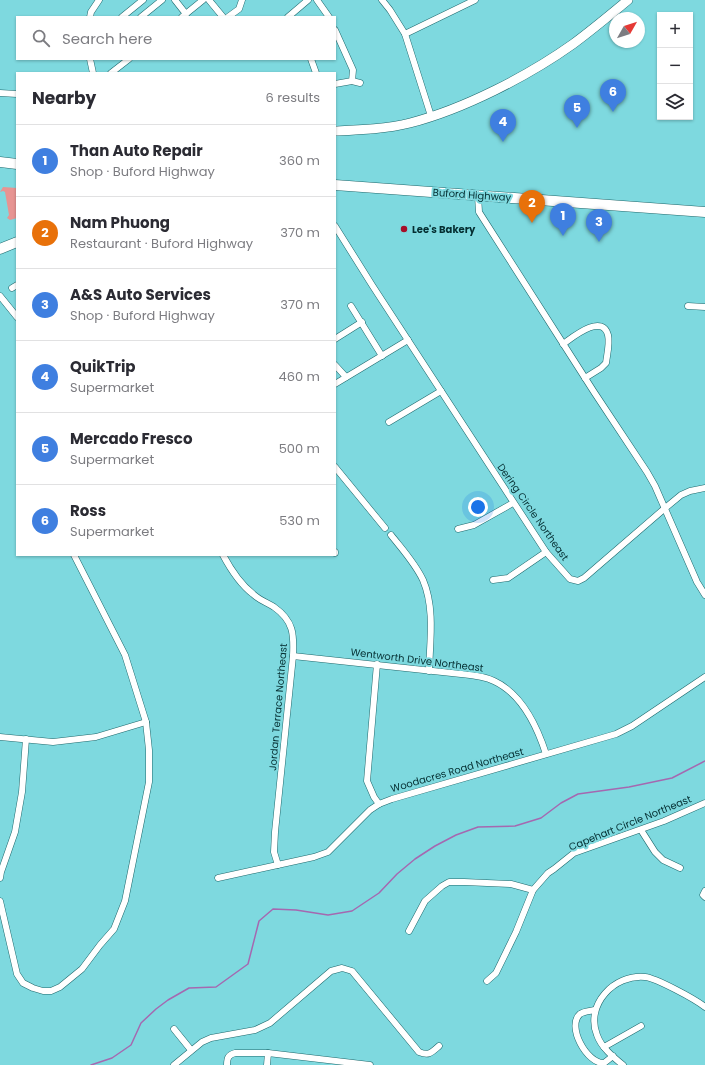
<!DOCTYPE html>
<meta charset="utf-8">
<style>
:root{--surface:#fff;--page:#f2f2f3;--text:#2b2b33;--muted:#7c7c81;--line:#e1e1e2;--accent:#db2777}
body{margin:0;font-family:Poppins,sans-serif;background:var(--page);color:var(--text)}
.controls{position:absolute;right:12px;top:12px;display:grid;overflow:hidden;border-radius:0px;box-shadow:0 1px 3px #0004}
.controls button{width:36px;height:36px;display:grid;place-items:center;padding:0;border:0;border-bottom:1px solid var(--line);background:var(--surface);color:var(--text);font:20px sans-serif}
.compass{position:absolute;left:609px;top:12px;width:36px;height:36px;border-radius:50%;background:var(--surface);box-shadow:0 1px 3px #0004;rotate:51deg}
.you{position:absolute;left:478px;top:507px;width:14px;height:14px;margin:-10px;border:3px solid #fff;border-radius:50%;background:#1a73e8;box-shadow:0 0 0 6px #1a73e833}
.badge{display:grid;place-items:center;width:26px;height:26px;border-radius:50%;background:var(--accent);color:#fff;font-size:13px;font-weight:700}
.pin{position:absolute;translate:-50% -33px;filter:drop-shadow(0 1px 2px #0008)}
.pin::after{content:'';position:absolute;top:21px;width:14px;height:12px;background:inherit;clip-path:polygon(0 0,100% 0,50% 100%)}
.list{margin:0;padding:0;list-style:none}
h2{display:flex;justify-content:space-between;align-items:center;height:52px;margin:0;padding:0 16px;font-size:17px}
h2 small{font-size:13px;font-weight:400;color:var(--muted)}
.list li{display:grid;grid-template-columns:26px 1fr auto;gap:12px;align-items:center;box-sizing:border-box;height:72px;padding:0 16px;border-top:1px solid var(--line)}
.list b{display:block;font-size:15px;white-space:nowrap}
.list p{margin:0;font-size:13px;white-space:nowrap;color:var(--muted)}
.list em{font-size:13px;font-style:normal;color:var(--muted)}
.icon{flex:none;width:22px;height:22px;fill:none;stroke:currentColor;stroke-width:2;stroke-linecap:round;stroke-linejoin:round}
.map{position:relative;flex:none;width:705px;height:1065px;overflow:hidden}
.search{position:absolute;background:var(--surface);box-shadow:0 1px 3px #0004;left:16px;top:16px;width:320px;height:44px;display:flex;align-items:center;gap:10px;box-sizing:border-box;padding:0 14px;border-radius:0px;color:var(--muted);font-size:15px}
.panel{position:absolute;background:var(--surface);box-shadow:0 1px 3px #0004;left:16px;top:72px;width:320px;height:484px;border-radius:0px}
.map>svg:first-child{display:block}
.green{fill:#e79492}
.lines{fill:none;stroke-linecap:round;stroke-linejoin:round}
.stream{stroke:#a568b0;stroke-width:1.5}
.minor-casing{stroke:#1e686c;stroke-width:7}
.secondary-casing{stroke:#1e686c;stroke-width:10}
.primary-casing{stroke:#1e686c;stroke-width:11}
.minor{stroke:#fff;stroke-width:6}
.secondary{stroke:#fff;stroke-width:9}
.primary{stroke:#fff;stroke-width:10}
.poi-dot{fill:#a60d28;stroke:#7ed9df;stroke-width:1.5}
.labels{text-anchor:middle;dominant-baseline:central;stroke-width:4;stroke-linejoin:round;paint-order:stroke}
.street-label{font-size:10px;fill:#042e31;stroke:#7ed9df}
.poi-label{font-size:10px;font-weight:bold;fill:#042e31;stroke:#7ed9df;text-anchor:start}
</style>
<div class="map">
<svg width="705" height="1065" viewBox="0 0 705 1065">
<rect width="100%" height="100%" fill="#7ed9df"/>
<polygon class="green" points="3,187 17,188 17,218 10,220 7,218 9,215 5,192 3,191 0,192"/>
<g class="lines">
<polyline class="stream" points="91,1065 112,1058 131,1045 141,1023 156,1009 168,1000 189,988 216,987 248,964 259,921 273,909 296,910 328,915 352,911 379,893 397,874 415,859 435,846 456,835 478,827 515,826 541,818 561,803 578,794 629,787 672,778 705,761"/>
<g class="minor-casing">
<g id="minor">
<polyline points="175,0 186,14"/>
<polyline points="209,0 223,17"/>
<polyline points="317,0 329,17"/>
<polyline points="382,0 390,10 405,34 431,116"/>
<polyline points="90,17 91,12 99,0"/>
<polyline points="122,17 143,0"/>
<polyline points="141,17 162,0"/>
<polyline points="182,17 203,0"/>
<polyline points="228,17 239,9 242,0"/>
<polyline points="288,17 308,0"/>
<polyline points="335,30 353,70 352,81 335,84"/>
<polyline points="405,34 475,0"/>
<polyline points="90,59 93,73"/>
<polyline points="311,59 316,73"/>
<polyline points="111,73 129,59"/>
<polyline points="352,81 360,83"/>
<polyline points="0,93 17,94"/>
<polyline points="478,196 479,212 594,392 647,472 655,486 697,582 705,595"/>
<polyline points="335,226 372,285 546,552 570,579 578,581 584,578 664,509 681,495 690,491 705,488"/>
<polyline points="12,288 17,285"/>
<polyline points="0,296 17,317"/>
<polyline points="351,306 382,356"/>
<polyline points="688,306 705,307"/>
<polyline points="335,339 362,322"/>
<path d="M563,344C573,337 602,313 608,335C610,343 607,355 606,363L601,368L585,378"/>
<polyline points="335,365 346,377"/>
<polyline points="335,384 408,340"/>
<polyline points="389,422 441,391"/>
<polyline points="335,467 385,528"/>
<polyline points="458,529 474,525 513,503"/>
<path d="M391,535C402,549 415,563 423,580C435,608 430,641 429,671"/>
<polyline points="335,552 335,553"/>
<path d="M223,555C231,570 240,584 253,594C259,600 268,603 274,607C294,621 294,635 293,656L275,832L274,852L278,865"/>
<polyline points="493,580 508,578 546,552"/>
<path d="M293,656L461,674C472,675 484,676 494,681C522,694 537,726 546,754"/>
<polyline points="377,664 367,781 374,797 379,804"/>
<polyline points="0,737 53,742 96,737 146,722"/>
<polyline points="641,830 655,852 663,860 680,868"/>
<polyline points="0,878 1,872 15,832 22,792 26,739"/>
<polyline points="218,878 314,857 328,852 370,810 379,804 392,799 616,734 632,726 705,677"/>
<polyline points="705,891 703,895 705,897"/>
<polyline points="0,901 17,974 23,983 33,988 43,991 51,991 60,987 82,969 100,945 114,929 125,901 149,782 149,750 146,722 125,655 74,555"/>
<polyline points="409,931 425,901 442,886 449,882 464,882 511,884 533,890"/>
<polyline points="487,981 496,973 516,932 533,890 548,873 554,869 574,853 664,821 705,803"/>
<path d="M595,1010C591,1011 584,1011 580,1014C566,1026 587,1064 604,1063L613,1056"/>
<polyline points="174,1029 191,1050"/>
<polyline points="604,1047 641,1026"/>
<path d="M174,1065L202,1042L211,1038L255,1030L270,1023L331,971L342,968L352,971L419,1052C429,1056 431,1053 439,1046"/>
<path d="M227,1065C227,1058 228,1055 235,1053H268"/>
<polyline points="267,1065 268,1053 370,1065"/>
<path d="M623,1065C613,1057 601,1047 597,1035C585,1005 614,974 645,977C656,978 695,999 705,1007"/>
</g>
</g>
<g class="secondary-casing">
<path id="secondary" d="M335,131C359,130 387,129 410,123C464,109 528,76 573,44C592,30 610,15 628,0"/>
</g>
<g class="primary-casing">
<g id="primary">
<polyline points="0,162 17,164"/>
<polyline points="335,185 705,212"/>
<polyline points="0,249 17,242"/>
</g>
</g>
<use href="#minor" class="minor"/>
<use href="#secondary" class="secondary"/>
<use href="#primary" class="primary"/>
</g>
<circle class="poi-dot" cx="404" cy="229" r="4"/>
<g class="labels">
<g class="street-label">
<text transform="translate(472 195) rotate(4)">Buford Highway</text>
<text transform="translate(533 512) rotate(55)">Dering Circle Northeast</text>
<text transform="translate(417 660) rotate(7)">Wentworth Drive Northeast</text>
<text transform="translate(278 707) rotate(-85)">Jordan Terrace Northeast</text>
<text transform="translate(457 770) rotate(-16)">Woodacres Road Northeast</text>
<text transform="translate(630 823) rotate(-22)">Capehart Circle Northeast</text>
</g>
<g class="poi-label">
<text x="412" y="229">Lee's Bakery</text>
</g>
</g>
</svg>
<div class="controls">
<button>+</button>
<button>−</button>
<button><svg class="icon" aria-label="layers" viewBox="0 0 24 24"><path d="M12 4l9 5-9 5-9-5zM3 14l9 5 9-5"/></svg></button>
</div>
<svg class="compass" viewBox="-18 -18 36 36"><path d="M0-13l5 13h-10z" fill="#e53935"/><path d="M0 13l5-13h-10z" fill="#7c7c81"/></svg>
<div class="you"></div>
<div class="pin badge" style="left:563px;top:236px;background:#3f7fe0">1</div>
<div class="pin badge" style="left:532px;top:223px;background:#e8710a">2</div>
<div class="pin badge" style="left:599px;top:242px;background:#3f7fe0">3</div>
<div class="pin badge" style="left:503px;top:142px;background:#3f7fe0">4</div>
<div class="pin badge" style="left:577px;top:128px;background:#3f7fe0">5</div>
<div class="pin badge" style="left:613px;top:112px;background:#3f7fe0">6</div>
<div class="search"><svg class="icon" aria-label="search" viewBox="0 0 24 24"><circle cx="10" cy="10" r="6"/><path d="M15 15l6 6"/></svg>Search here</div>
<section class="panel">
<h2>Nearby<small>6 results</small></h2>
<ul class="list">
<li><span class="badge" style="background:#3f7fe0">1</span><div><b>Than Auto Repair</b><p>Shop · Buford Highway</p></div><em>360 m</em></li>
<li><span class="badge" style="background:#e8710a">2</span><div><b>Nam Phuong</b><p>Restaurant · Buford Highway</p></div><em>370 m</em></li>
<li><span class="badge" style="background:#3f7fe0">3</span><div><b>A&amp;S Auto Services</b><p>Shop · Buford Highway</p></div><em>370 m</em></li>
<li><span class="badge" style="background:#3f7fe0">4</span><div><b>QuikTrip</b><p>Supermarket</p></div><em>460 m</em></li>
<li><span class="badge" style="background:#3f7fe0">5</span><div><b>Mercado Fresco</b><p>Supermarket</p></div><em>500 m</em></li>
<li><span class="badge" style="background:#3f7fe0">6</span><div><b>Ross</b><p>Supermarket</p></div><em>530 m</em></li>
</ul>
</section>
</div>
